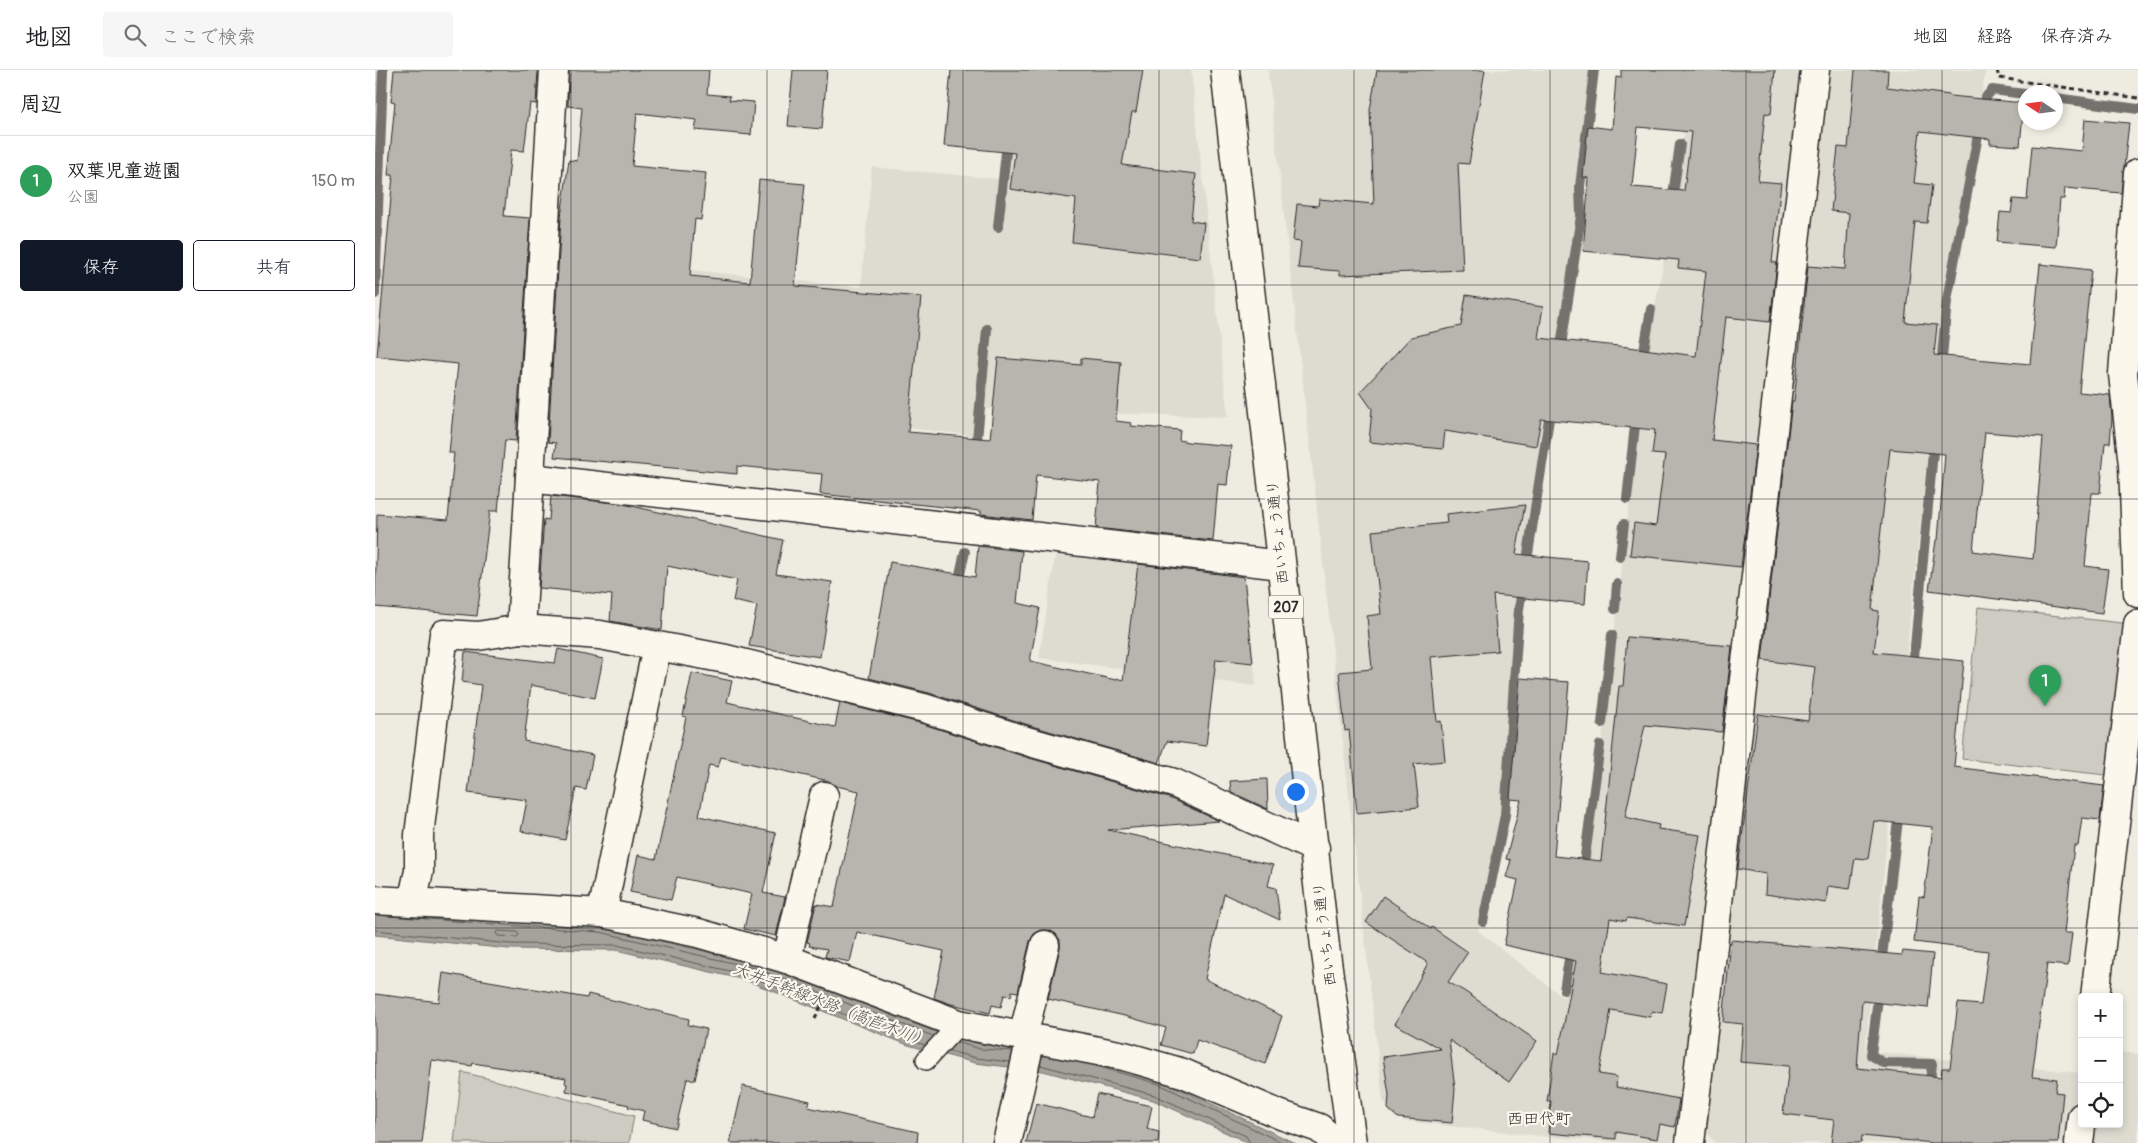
<!DOCTYPE html>
<html lang="ja">
<meta charset="utf-8">
<style>
:root{--surface:#fff;--page:#f6f6f6;--text:#202124;--muted:#757577;--line:#e0e0e0;--accent:#111827}
body{margin:0;font-family:Pangolin,"Klee One",sans-serif;background:var(--page);color:var(--text)}
.controls{position:absolute;right:15px;bottom:15px;display:grid;overflow:hidden;border-radius:5px;box-shadow:0 2px 8px #0003}
.controls button{width:45px;height:45px;display:grid;place-items:center;padding:0;border:0;border-bottom:1px solid var(--line);background:var(--surface);color:var(--text);font:25px sans-serif}
.compass{position:absolute;left:1643px;top:15px;width:45px;height:45px;border-radius:50%;background:var(--surface);box-shadow:0 2px 8px #0003;rotate:283deg}
.you{position:absolute;left:920px;top:721px;width:18px;height:18px;margin:-12px;border:4px solid #fff;border-radius:50%;background:#1a73e8;box-shadow:0 0 0 8px #1a73e833}
.badge{display:grid;place-items:center;width:32px;height:32px;border-radius:50%;background:var(--accent);color:#fff;font-size:16px;font-weight:700}
.pin{position:absolute;translate:-50% -41px;filter:drop-shadow(0 1px 2px #0008)}
.pin::after{content:'';position:absolute;top:26px;width:18px;height:15px;background:inherit;clip-path:polygon(0 0,100% 0,50% 100%)}
.list{margin:0;padding:0;list-style:none}
h2{display:flex;justify-content:space-between;align-items:center;height:65px;margin:0;padding:0 20px;font-size:21px}
h2 small{font-size:16px;font-weight:400;color:var(--muted)}
.list li{display:grid;grid-template-columns:32px 1fr auto;gap:15px;align-items:center;box-sizing:border-box;height:90px;padding:0 20px;border-top:1px solid var(--line)}
.list b{display:block;font-size:19px;white-space:nowrap}
.list p{margin:0;font-size:16px;white-space:nowrap;color:var(--muted)}
.list em{font-size:16px;font-style:normal;color:var(--muted)}
.actions{display:flex;gap:10px;padding:15px 20px}
.actions a{flex:1;padding:11px 0;border:1px solid var(--accent);border-radius:5px;text-align:center;font-size:18px;color:var(--accent)}
.actions .main{background:var(--accent);color:#fff}
.icon{flex:none;width:28px;height:28px;fill:none;stroke:currentColor;stroke-width:2;stroke-linecap:round;stroke-linejoin:round}
.map{position:relative;flex:none;width:1763px;height:1073px;overflow:hidden}
header{display:flex;align-items:center;gap:30px;box-sizing:border-box;height:70px;padding:0 25px;background:var(--surface);border-bottom:1px solid var(--line)}
header strong{font-size:24px}
nav{display:flex;gap:28px;margin-inline-start:auto;font-size:18px}
.search{width:350px;height:45px;background:var(--page);display:flex;align-items:center;gap:12px;box-sizing:border-box;padding:0 18px;border-radius:5px;color:var(--muted);font-size:19px}
main{display:flex}
aside{flex:1;background:var(--surface)}
.map>svg:first-child{display:block}
.built{fill:#dedbd1}
.green{fill:#cecbc2;stroke:#7c7b76}
.water{fill:#a4a29a;stroke:#74726e}
.lines{fill:none;stroke-linecap:round;stroke-linejoin:round}
.shore{stroke:#5b5b57;stroke-width:1}
.stream{stroke:#74726e;stroke-width:10}
.building{fill:#b8b5ae;stroke:#2b2b2b;fill-rule:evenodd}
.service-casing{stroke:#2b2b2b;stroke-width:22}
.minor-casing{stroke:#2b2b2b;stroke-width:31}
.trunk-casing{stroke:#2b2b2b;stroke-width:31}
.path{stroke:#2b2b2b;stroke-width:3;stroke-dasharray:5 4;stroke-linecap:butt}
.service{stroke:#fbf7ec;stroke-width:19}
.minor{stroke:#fbf7ec;stroke-width:28}
.trunk{stroke:#fbf7ec;stroke-width:28}
.grid{fill:none;stroke:#2b2b2b;stroke-width:1;stroke-opacity:0.55}
.labels{text-anchor:middle;dominant-baseline:central;stroke-width:4.5;stroke-linejoin:round;paint-order:stroke}
.shield{fill:#fbf7ec;stroke:#696865;stroke-width:1}
.shield-label{font-size:14px;font-weight:bold;fill:#2b2b2b}
.street-label{font-size:15px;fill:#2b2b2b;stroke:#fbf7ec}
.water-label{font-size:16px;font-style:italic;fill:#555552;stroke:#fbf7ec}
.neighbourhood-label{font-size:16px;fill:#2b2b2b;stroke:#fbf7ec}
</style>
<header>
<strong>地図</strong>
<div class="search"><svg class="icon" aria-label="search" viewBox="0 0 24 24"><circle cx="10" cy="10" r="6"/><path d="M15 15l6 6"/></svg>ここで検索</div>
<nav><a>地図</a><a>経路</a><a>保存済み</a></nav>
</header>
<main>
<aside>
<h2>周辺<small></small></h2>
<ul class="list">
<li><span class="badge" style="background:#2e9e5b">1</span><div><b>双葉児童遊園</b><p>公園</p></div><em>150 m</em></li>
</ul>
<div class="actions"><a class="main">保存</a><a>共有</a></div>
</aside>
<div class="map">
<svg width="1763" height="1073" viewBox="0 0 1763 1073">
<rect width="100%" height="100%" fill="#eeebe0"/>
<filter id="ink" filterUnits="userSpaceOnUse"><feTurbulence type="fractalNoise" baseFrequency=".02" numOctaves="2"/><feDisplacementMap in="SourceGraphic" scale="10" xChannelSelector="R" yChannelSelector="G"/><feConvolveMatrix kernelMatrix="1 2 1 2 8 2 1 2 1" color-interpolation-filters="sRGB"/></filter>
<g filter="url(#ink)">
<g class="built">
<polygon points="0,0 4,0 0,136"/>
<polygon points="637,0 816,0 853,347 607,339 603,366 241,325 253,194 486,217 497,97 624,109"/>
<polygon points="893,0 1215,0 1202,119 1203,148 1141,539 1128,744 1103,861 1189,928 1218,749 1272,277 1298,144 1318,0 1428,0 1307,1061 1295,1073 1255,1073 1165,1066 1029,1051 1008,1031"/>
<polygon points="1451,0 1611,0 1569,225 1490,981 1707,1003 1707,1054 1744,1054 1744,982 1763,984 1763,1073 1340,1073 1329,1060"/>
<polygon points="684,463 868,483 881,616 664,588"/>
</g>
<g class="green">
<polygon points="1603,537 1756,554 1740,706 1587,689"/>
<polygon points="87,1002 259,1046 254,1073 79,1073"/>
</g>
<polygon class="water" points="0,840 226,857 381,893 555,960 605,974 683,980 786,1010 920,1073 874,1073 778,1030 668,1001 600,993 533,975 370,910 241,880 134,879 0,865"/>
<g class="lines">
<g class="shore">
<polyline points="0,845 225,862 379,898 558,966"/>
<polyline points="0,860 135,874 242,875 372,905 535,971 551,975"/>
<polygon points="123,861 142,862 144,865 142,867 123,866 121,863"/>
<polyline points="581,972 605,979 638,981"/>
<polyline points="574,981 601,988 635,992"/>
<polyline points="665,995 779,1025 871,1066 875,1073"/>
<polyline points="721,996 784,1014 908,1073"/>
</g>
<g class="stream">
<polyline points="1680,28 1763,39"/>
<polyline points="1297,132 1305,74"/>
<polyline points="623,157 631,82"/>
<polyline points="0,224 8,0"/>
<polyline points="1185,282 1206,146 1205,117 1219,0"/>
<polyline points="1267,292 1276,239"/>
<polyline points="1566,299 1572,230 1610,28 1617,20 1650,24"/>
<polyline points="601,381 612,259"/>
<polyline points="1252,429 1261,346"/>
<polyline points="1245,487 1249,454"/>
<polyline points="1151,497 1176,336"/>
<polyline points="582,517 590,482"/>
<polyline points="1240,539 1242,514"/>
<polyline points="1538,598 1559,371"/>
<polyline points="1227,653 1237,565"/>
<polyline points="1208,801 1225,675"/>
<polyline points="1108,852 1130,745 1144,539 1148,514"/>
<polyline points="1506,896 1524,741"/>
<polyline points="1189,920 1196,877"/>
<polyline points="1504,920 1496,985 1509,993 1557,994 1554,1019"/>
</g>
</g>
<g class="building">
<polygon points="19,0 163,0 161,34 155,33 149,81 136,80 129,146 155,148 141,371 130,370 123,441 115,441 102,546 0,537 2,444 73,450 79,383 74,383 83,294 2,286 18,105 13,105 20,32 16,31"/>
<polygon points="194,0 334,0 332,24 355,26 354,30 379,32 376,65 320,60 322,50 262,43 257,96 331,103 326,150 320,149 315,206 375,212 384,110 430,114 420,216 546,227 533,362 615,369 623,288 706,295 706,288 746,292 741,351 757,353 756,356 805,360 804,370 813,372 856,376 852,415 843,414 838,471 721,458 725,412 661,405 657,450 606,444 606,441 445,424 447,404 362,396 362,404 179,387 181,373 173,372 186,147 194,90 202,91 207,38 193,36"/>
<polygon points="418,0 452,0 447,59 413,56"/>
<polygon points="576,0 768,0 761,42 757,42 747,95 821,104 816,151 829,153 825,188 697,172 701,129 635,119 640,83 569,76"/>
<polygon points="1002,0 1110,0 1094,94 1083,93 1088,200 965,205 965,201 923,198 926,172 918,171 922,134 943,136 944,129 999,134 995,40"/>
<path d="M1246,0H1400L1396,44L1390,43L1383,111L1406,113L1397,192L1402,193L1395,252L1351,247L1337,370L1381,375L1366,497L1255,485L1259,453L1281,456L1290,385L1277,384L1280,360L1166,349L1161,376L1070,361L1068,379L994,372L997,339L985,322L1036,267L1086,256L1091,225L1168,237L1163,268L1254,277L1321,286L1331,201L1303,198L1304,190L1208,181L1214,108L1208,107L1213,56L1237,59L1241,7L1246,8ZM1263,57L1316,62L1309,121L1257,117Z"/>
<path d="M1480,0H1513L1512,17L1575,25V26L1649,33L1645,76L1615,74V69L1545,61L1539,113L1557,115L1552,153L1540,152L1530,252L1562,255L1559,285L1655,294L1665,194L1716,200L1704,322L1735,325L1737,348L1735,373H1730L1725,423H1717L1710,496L1733,499L1727,543L1554,520L1561,470H1563L1570,384L1515,379L1497,540L1504,541L1499,582L1589,591L1579,697L1729,716L1725,750L1707,748L1703,776H1699L1689,863H1697L1693,896L1672,894L1657,1007L1682,1009L1680,1022L1688,1023L1683,1073H1558L1487,1066L1486,1073H1456L1459,1050L1408,1044L1414,996L1365,992L1368,954L1348,952L1356,870L1527,885L1528,881L1558,884L1553,938L1487,931L1482,998L1566,1007L1567,998H1575L1583,933L1606,935L1613,881L1539,872L1544,826L1549,827L1558,757L1499,751L1493,789L1480,788L1475,819L1453,816L1451,833L1390,824L1391,804L1363,799L1383,644L1433,651L1440,597L1387,590L1417,331H1419L1433,196L1470,199L1474,143L1456,141L1463,77L1473,78ZM1610,362L1668,367L1658,489L1598,481Z"/>
<polygon points="1710,49 1754,53 1746,123 1690,118 1689,129 1685,129 1681,177 1622,172 1625,142 1636,143 1638,129 1652,130 1657,76 1707,81"/>
<polygon points="176,426 248,434 408,470 401,504 457,512 445,587 374,576 382,536 358,531 362,510 292,496 287,560 235,551 237,525 164,518 169,449 174,450"/>
<polygon points="1150,435 1141,484 1213,491 1210,534 1118,525 1123,581 1056,587 1062,652 1066,651 1070,691 1039,694 1044,737 982,743 974,660 970,661 964,602 997,599 992,546 1006,544 997,461 1072,453 1071,444"/>
<polygon points="603,476 647,481 642,533 665,538 655,591 741,610 741,608 748,610 763,494 869,507 878,593 841,589 831,676 792,671 784,693 660,657 554,623 494,608 515,492 600,507"/>
<polygon points="1252,567 1357,576 1347,662 1270,655 1250,747 1284,755 1283,759 1325,765 1309,856 1252,848 1251,851 1235,848 1227,902 1292,914 1287,943 1277,941 1275,947 1236,940 1224,1004 1242,1007 1241,1017 1304,1029 1300,1057 1285,1054 1282,1069 1241,1062 1241,1069 1173,1063 1176,1031 1172,1031 1179,983 1183,985 1201,891 1129,875 1143,810 1131,807 1136,790 1131,789 1146,730 1135,729 1145,608 1194,612 1179,786 1226,791 1244,616 1248,616"/>
<polygon points="183,579 228,589 220,628 156,615 149,671 218,685 211,720 201,718 190,770 146,761 152,730 93,723 106,615 87,612 90,582 180,593"/>
<polygon points="317,603 357,611 352,632 460,657 465,633 545,653 651,687 794,728 844,751 733,760 898,795 893,816 901,818 905,850 849,824 830,909 907,946 890,994 822,970 818,984 786,975 791,958 750,946 673,929 685,878 685,870 681,864 674,860 665,860 659,864 655,871 643,922 637,921 636,926 629,925 626,937 617,935 615,943 576,934 559,928 569,881 482,862 475,892 450,887 452,879 434,876 435,873 432,872 441,834 459,837 484,721 461,716 454,711 346,687 343,697 334,695 324,746 401,763 388,823 410,827 401,866 369,859 377,824 302,807 296,830 255,822 263,785 281,789 311,647 308,646"/>
<polygon points="892,709 893,739 856,722 855,711"/>
<polygon points="1008,826 1056,859 1057,857 1093,882 1073,912 1089,921 1162,971 1134,1012 1074,970 1080,1019 1077,1053 1023,1048 1013,1039 1014,1025 1008,987 1066,979 1020,954 1053,893 991,852"/>
<polygon points="68,903 212,928 213,924 314,949 313,955 331,959 320,1010 312,1009 301,1058 267,1050 269,1041 253,1037 254,1035 191,1021 192,1014 190,1013 191,1008 98,993 97,996 57,990 47,1073 0,1073 0,924 64,932"/>
<polygon points="368,1016 435,1031 433,1037 543,1062 542,1073 355,1073"/>
<polygon points="722,1024 777,1036 772,1059 784,1062 783,1073 651,1073 661,1033 717,1047"/>
</g>
<g class="lines">
<g class="service-casing">
<polyline id="service" points="551,990 584,954"/>
</g>
<g class="minor-casing">
<g id="minor">
<polyline points="1763,103 1748,304 1758,395 1763,523"/>
<polyline points="155,408 906,495"/>
<polyline points="146,559 225,565 351,589 549,638 655,672 799,713 940,778"/>
<polyline points="0,830 227,843 323,863 412,889 584,954 749,986 808,1003 906,1045 944,1058 962,1073"/>
<polyline points="37,832 44,801 44,765 69,564 103,566 146,559 179,0"/>
<polyline points="227,843 282,576"/>
<polyline points="412,889 449,726"/>
<polyline points="1720,927 1763,554"/>
<polyline points="648,967 670,875"/>
<polyline points="632,1073 656,968"/>
<polyline points="1315,1073 1440,0"/>
<polyline points="1704,1073 1707,1047"/>
</g>
</g>
<g class="trunk-casing">
<polyline id="trunk" points="850,0 950,876 977,1073"/>
</g>
<g class="path">
<polyline points="1622,0 1624,8 1763,28"/>
<polyline points="440,949 446,936"/>
</g>
<use href="#service" class="service"/>
<use href="#minor" class="minor"/>
<use href="#trunk" class="trunk"/>
</g>
</g>
<path class="grid" d="M196,0V1073M392,0V1073M588,0V1073M784,0V1073M979,0V1073M1175,0V1073M1371,0V1073M1567,0V1073M0,215H1763M0,429H1763M0,644H1763M0,858H1763"/>
<g class="labels">
<rect class="shield" x="893.5" y="525.5" width="35" height="23" rx="4"/>
<g class="shield-label">
<text x="911" y="537">207</text>
</g>
<g class="street-label">
<text transform="translate(903 462) rotate(-96)">西いちょう通り</text>
<text transform="translate(950 864) rotate(-97)">西いちょう通り</text>
</g>
<g class="water-label">
<text transform="translate(456 935) rotate(21)">大井手幹線水路（萵苣木川）</text>
</g>
<g class="neighbourhood-label">
<text x="1164" y="1049">西田代町</text>
</g>
</g>
</svg>
<div class="controls">
<button>+</button>
<button>−</button>
<button><svg class="icon" aria-label="locate" viewBox="0 0 24 24"><circle cx="12" cy="12" r="6"/><path d="M12 2v4M12 18v4M2 12h4M18 12h4"/></svg></button>
</div>
<svg class="compass" viewBox="-18 -18 36 36"><path d="M0-13l5 13h-10z" fill="#e53935"/><path d="M0 13l5-13h-10z" fill="#757577"/></svg>
<div class="you"></div>
<div class="pin badge" style="left:1670px;top:636px;background:#2e9e5b">1</div>
</div>
</main>
